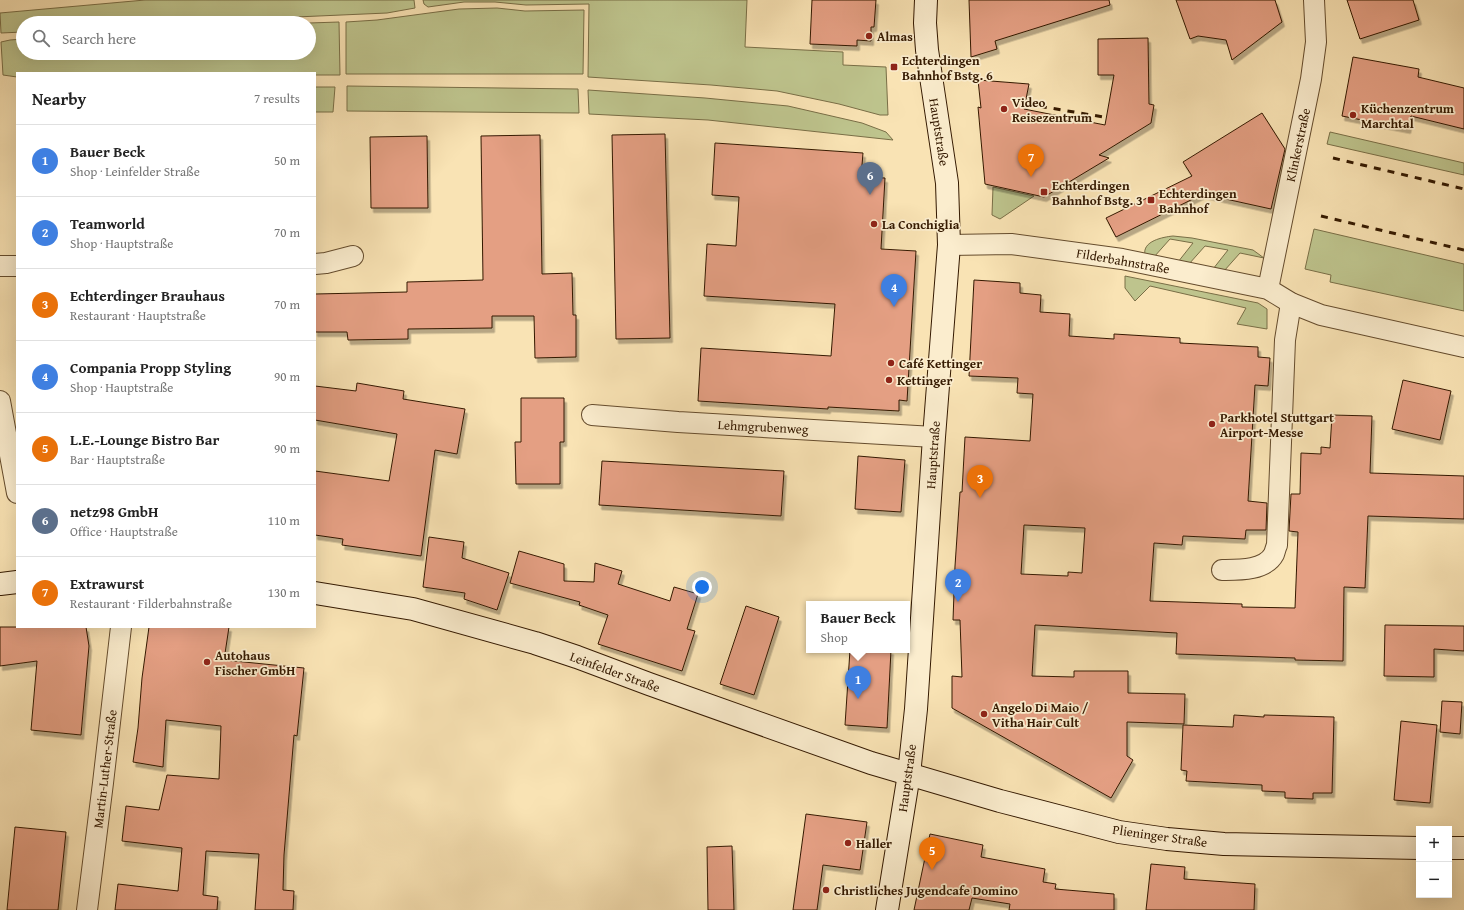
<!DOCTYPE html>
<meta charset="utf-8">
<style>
:root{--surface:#fff;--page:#f2f2f2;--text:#222;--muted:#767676;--line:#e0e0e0;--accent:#8f2418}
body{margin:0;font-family:"Gentium Book Plus",serif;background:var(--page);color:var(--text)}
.controls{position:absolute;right:12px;bottom:12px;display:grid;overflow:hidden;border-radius:0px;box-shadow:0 4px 16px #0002}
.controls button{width:36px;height:36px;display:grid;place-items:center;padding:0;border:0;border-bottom:1px solid var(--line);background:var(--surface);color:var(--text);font:20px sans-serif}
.you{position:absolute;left:702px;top:587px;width:14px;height:14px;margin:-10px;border:3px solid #fff;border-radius:50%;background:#1a73e8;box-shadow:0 0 0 6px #1a73e833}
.badge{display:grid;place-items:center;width:26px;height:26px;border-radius:50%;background:var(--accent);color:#fff;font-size:13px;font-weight:700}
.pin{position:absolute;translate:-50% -33px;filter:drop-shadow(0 1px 2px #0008)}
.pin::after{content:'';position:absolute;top:21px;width:14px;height:12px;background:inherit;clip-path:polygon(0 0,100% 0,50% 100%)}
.popup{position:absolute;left:806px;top:601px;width:104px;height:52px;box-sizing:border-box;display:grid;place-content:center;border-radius:0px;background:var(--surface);filter:drop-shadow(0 1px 3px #0005);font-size:13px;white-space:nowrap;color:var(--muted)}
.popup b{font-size:15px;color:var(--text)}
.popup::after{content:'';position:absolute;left:50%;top:100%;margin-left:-8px;border:8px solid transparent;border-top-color:var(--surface)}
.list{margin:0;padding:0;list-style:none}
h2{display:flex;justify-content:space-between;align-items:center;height:52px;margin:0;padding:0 16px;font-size:17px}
h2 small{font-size:13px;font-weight:400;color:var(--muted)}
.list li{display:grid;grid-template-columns:26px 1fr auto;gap:12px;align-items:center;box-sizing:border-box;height:72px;padding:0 16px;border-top:1px solid var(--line)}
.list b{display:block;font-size:15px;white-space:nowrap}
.list p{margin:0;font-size:13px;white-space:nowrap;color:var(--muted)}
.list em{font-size:13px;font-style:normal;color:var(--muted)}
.icon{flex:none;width:22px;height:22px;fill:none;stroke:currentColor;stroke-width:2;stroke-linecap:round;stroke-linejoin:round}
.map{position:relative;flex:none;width:1464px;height:910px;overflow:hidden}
.search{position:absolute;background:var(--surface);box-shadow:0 4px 16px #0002;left:16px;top:16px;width:300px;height:44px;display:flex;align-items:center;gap:10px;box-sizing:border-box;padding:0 14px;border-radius:22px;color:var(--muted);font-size:15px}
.panel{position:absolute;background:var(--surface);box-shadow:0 4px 16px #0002;left:16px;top:72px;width:300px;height:556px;border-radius:0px}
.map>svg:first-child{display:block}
.green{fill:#bec48d;stroke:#796e46}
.building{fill:#e49f83;stroke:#341900;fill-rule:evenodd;filter:url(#shadow)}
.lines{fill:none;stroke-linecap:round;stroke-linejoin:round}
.street-casing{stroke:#654c2d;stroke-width:22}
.secondary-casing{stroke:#341900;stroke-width:24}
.street{stroke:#fbedce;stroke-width:20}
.secondary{stroke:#fbedce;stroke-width:22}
.rail{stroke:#341900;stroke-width:3;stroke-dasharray:7 7;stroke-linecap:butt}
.poi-dot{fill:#8f2418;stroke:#fbedce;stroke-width:1.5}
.labels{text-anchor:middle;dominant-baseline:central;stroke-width:3.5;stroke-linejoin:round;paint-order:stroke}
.poi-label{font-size:13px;font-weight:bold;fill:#341900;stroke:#fbedce;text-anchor:start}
.street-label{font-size:13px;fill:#341900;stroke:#fbedce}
</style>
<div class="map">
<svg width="1464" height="910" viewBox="0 0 1464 910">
<defs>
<filter id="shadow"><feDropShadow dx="2.5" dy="4.5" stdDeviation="0" flood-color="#0004"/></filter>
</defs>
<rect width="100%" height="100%" fill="#f9e3b4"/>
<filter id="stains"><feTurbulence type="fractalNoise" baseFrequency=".005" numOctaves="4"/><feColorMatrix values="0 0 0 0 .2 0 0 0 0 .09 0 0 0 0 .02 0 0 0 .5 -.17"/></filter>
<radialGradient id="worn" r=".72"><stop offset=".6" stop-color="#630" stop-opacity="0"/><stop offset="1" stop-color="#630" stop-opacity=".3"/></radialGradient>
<g class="green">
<polygon points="145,0 414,0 415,8 387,13 273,18 170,21 139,23 23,23 23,32 1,33 0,13"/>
<polygon points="423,0 747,0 745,47 843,52 843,65 886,67 888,115 880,115 839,104 777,91 711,85 588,77 589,4 526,5 495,2 464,2 428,7 424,4"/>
<polygon points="497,8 525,11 584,10 583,74 346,74 346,22 377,20 459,9"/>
<polygon points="339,22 340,75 315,75 315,73 17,73 17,77 3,75 1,42 10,40 23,39 23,53 309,53 309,23"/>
<polygon points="347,86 578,89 579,113 347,111"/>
<polygon points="315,87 335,87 333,112 315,112"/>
<polygon points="588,90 705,98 788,106 862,123 886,132 893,140 708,120 589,114"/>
<polygon points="1330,132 1464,163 1464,175 1327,144"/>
<polygon points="993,187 1034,196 1000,219 992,215"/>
<polygon points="1314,229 1464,264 1464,311 1330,282 1331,275 1305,269"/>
<path d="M1173,236L1192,238L1253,250L1264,258L1240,253L1224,271L1213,269L1228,250L1205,246L1189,264L1178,262L1193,243L1170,239L1154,257L1145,255C1142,241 1163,237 1173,236Z"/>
<polygon points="1125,276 1258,303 1267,309 1267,329 1237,324 1246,308 1150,286 1135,301 1125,288"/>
</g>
<g class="building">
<polygon points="812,0 876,0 874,27 871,27 871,41 857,40 857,46 810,44"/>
<polygon points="969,0 1109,0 1110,5 995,41 997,49 971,57"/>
<polygon points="1176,0 1275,0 1282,22 1232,60 1226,40 1198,36 1190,39"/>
<polygon points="1347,0 1413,0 1419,20 1360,39"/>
<polygon points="1148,38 1149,104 1154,105 1151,123 1099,155 1109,158 1044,197 985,184 978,107 981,108 978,80 1029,84 1024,109 1105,125 1114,75 1098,75 1098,39"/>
<polygon points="1353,57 1419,69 1418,77 1464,88 1464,129 1411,116 1408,129 1342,116"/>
<polygon points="1262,113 1285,149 1271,209 1203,194 1116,237 1106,218 1192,176 1183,162"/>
<polygon points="665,134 670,338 616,339 612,135"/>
<polygon points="540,135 542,274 572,273 573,315 576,315 576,357 535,358 534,316 492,316 492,328 408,329 408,339 348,340 347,332 315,332 315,294 407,292 407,282 483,280 481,136"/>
<polygon points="427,136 428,208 371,208 370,137"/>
<polygon points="715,143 863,153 861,177 885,178 881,249 916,251 907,401 899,400 899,411 828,407 828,409 698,401 701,348 831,356 835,304 704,296 707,244 736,246 739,197 712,195"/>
<path d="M974,280L1020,283V293L1041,295L1040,312L1070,314L1069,336L1114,339V334L1180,338V343L1258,347V357L1270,358L1268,386L1255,385L1248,501L1267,503L1266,530H1246L1245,539L1183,536L1182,545L1154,543L1150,601L1242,604V607L1295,608L1298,532L1289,531L1291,494H1300L1301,453L1321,454V447L1330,448L1332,415L1372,416L1370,473L1464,476V519L1368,516L1365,588L1344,587L1343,661L1295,660V658L1176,654L1177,633L1035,625L1032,676L1074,677V671H1128V693L1185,694L1184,724L1127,722V756L1133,760L1111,798L952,708V676L962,677L960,620H953L955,566L960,492H962L965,437L1030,441L1033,394L1017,393L1018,378L969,376ZM1024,525L1085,528L1082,573L1068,572V576L1021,574Z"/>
<polygon points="1403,380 1451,391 1440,440 1392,429"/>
<polygon points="357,383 404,391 403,399 465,409 457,454 435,450 421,556 342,545 343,539 315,535 315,471 389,481 397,434 315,420 315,386 356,391"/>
<polygon points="521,398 564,398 564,442 560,442 560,484 516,484 515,442 521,442"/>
<polygon points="858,456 905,460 901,512 855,509"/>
<polygon points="602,461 784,471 781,516 599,505"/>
<polygon points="429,537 464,542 462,558 509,573 497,610 464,599 465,593 423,587"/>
<polygon points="519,551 564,564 564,581 594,582 595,563 622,571 618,584 670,601 674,587 698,594 687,629 695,631 682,671 598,644 608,615 579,605 580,602 510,583"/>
<polygon points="746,606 779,617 754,695 720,684"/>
<polygon points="1385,625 1464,626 1464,651 1434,649 1434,677 1384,676"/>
<polygon points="0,627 86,627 89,646 81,735 31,730 37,661 0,666"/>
<polygon points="149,627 229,627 224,660 304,668 297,736 294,735 284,855 283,890 294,891 293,910 255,910 259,854 206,851 203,895 218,897 217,910 115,910 118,884 178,891 182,848 122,841 126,806 159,810 167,775 219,779 221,726 166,720 163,767 133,762 138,728 142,678"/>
<polygon points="850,650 891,650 887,728 845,725"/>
<polygon points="1442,701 1462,702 1460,734 1440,732"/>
<polygon points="1234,715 1264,717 1264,715 1334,717 1332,793 1313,793 1313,799 1285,798 1285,792 1262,791 1262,785 1186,781 1187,771 1181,770 1183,725 1233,727"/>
<polygon points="1401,721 1437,725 1430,803 1394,800"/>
<polygon points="806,814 867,822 860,870 823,865 817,910 793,910"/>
<polygon points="15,827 66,832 58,910 7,910"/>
<polygon points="930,834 983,845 981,857 1045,869 1043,882 1056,884 1055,889 1114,894 1114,910 1009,910 1010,904 972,898 969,910 914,910"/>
<polygon points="732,846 734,910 708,910 707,847"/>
<polygon points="1151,864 1185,867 1184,879 1255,884 1254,910 1146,910"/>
</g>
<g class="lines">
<g class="street-casing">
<g id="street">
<polyline points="949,245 1011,244 1122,259 1268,289 1291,303 1321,315 1464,347"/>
<polyline points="315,264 326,263 353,256"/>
<polyline points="0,266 17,266"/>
<polyline points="1268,289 1311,79 1316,42 1314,0"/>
<polyline points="0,401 17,493"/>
<polyline points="592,415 678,422 934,437"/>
<path d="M1222,570C1238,570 1265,571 1274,554C1275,551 1276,547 1277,545L1285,340L1291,303"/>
<polyline points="87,910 103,783 121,627"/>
</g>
</g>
<g class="secondary-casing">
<g id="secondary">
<polyline points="0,584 17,582"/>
<polyline points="315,593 413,609 535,643 577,657 649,684 871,763 1000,801 1119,832 1167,839 1224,844 1419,848"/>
<polyline points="1449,848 1464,848"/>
<polyline points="887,910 909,774 916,709 934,437 949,245 947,183 927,50 925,23 926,0"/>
</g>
</g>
<use href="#street" class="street"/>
<use href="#secondary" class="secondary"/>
<g class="rail">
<polyline points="1026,104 1104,117"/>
<polyline points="1333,158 1464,189"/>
<polyline points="1321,216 1464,250"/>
</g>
</g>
<g class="poi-dot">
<circle cx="869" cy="36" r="4"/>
<rect x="890" y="63" width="8" height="8" rx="2"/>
<circle cx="1004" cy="109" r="4"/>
<circle cx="1353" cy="115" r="4"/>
<rect x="1040" y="188" width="8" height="8" rx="2"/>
<rect x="1147" y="196" width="8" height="8" rx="2"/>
<circle cx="874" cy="224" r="4"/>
<circle cx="891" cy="363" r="4"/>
<circle cx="889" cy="380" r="4"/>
<circle cx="1212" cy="424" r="4"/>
<circle cx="207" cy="662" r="4"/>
<circle cx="984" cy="714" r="4"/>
<circle cx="848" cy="843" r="4"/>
<circle cx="826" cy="890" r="4"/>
</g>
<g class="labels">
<g class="poi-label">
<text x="877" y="36">Almas</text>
<text x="902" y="60">Echterdingen<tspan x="902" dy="15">Bahnhof Bstg. 6</tspan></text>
<text x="1012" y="102">Video<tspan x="1012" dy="15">Reisezentrum</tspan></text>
<text x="1361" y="108">Küchenzentrum<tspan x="1361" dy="15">Marchtal</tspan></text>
<text x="1052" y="185">Echterdingen<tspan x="1052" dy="15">Bahnhof Bstg. 3</tspan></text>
<text x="1159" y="193">Echterdingen<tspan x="1159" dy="15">Bahnhof</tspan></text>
<text x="882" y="224">La Conchiglia</text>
<text x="899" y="363">Café Kettinger</text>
<text x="897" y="380">Kettinger</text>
<text x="1220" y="417">Parkhotel Stuttgart<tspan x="1220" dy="15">Airport-Messe</tspan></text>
<text x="215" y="655">Autohaus<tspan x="215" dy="15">Fischer GmbH</tspan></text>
<text x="992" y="707">Angelo Di Maio /<tspan x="992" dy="15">Vitha Hair Cult</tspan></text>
<text x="856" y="843">Haller</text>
<text x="834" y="890">Christliches Jugendcafe Domino</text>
</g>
<g class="street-label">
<text transform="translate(939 132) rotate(81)">Hauptstraße</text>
<text transform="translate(1298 145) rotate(-78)">Klinkerstraße</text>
<text transform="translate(1123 261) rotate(10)">Filderbahnstraße</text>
<text transform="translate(763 427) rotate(3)">Lehmgrubenweg</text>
<text transform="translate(933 455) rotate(-86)">Hauptstraße</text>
<text transform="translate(615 672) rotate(20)">Leinfelder Straße</text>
<text transform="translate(105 769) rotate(-83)">Martin-Luther-Straße</text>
<text transform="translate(907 778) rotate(-82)">Hauptstraße</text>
<text transform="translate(1160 836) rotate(8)">Plieninger Straße</text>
</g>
</g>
<rect width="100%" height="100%" filter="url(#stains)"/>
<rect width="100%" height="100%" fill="url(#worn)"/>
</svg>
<div class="controls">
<button>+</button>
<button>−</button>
</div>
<div class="you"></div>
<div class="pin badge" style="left:858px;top:699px;background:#3f7fe0">1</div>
<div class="popup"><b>Bauer Beck</b>Shop</div>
<div class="pin badge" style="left:958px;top:602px;background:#3f7fe0">2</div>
<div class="pin badge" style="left:980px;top:498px;background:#e8710a">3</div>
<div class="pin badge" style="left:894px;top:307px;background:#3f7fe0">4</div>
<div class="pin badge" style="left:932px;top:870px;background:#e8710a">5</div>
<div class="pin badge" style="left:870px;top:195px;background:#5c6f8a">6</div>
<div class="pin badge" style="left:1031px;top:177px;background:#e8710a">7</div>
<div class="search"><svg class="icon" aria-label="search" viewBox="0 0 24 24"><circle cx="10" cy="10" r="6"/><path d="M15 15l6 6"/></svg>Search here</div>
<section class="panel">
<h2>Nearby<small>7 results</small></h2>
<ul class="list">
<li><span class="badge" style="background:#3f7fe0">1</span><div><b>Bauer Beck</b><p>Shop · Leinfelder Straße</p></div><em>50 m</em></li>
<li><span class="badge" style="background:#3f7fe0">2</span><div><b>Teamworld</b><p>Shop · Hauptstraße</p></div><em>70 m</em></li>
<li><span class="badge" style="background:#e8710a">3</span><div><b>Echterdinger Brauhaus</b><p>Restaurant · Hauptstraße</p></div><em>70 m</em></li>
<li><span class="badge" style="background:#3f7fe0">4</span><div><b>Compania Propp Styling</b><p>Shop · Hauptstraße</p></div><em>90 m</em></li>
<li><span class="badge" style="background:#e8710a">5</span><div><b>L.E.-Lounge Bistro Bar</b><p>Bar · Hauptstraße</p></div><em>90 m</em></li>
<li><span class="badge" style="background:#5c6f8a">6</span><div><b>netz98 GmbH</b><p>Office · Hauptstraße</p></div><em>110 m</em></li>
<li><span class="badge" style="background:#e8710a">7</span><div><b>Extrawurst</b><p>Restaurant · Filderbahnstraße</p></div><em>130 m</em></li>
</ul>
</section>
</div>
